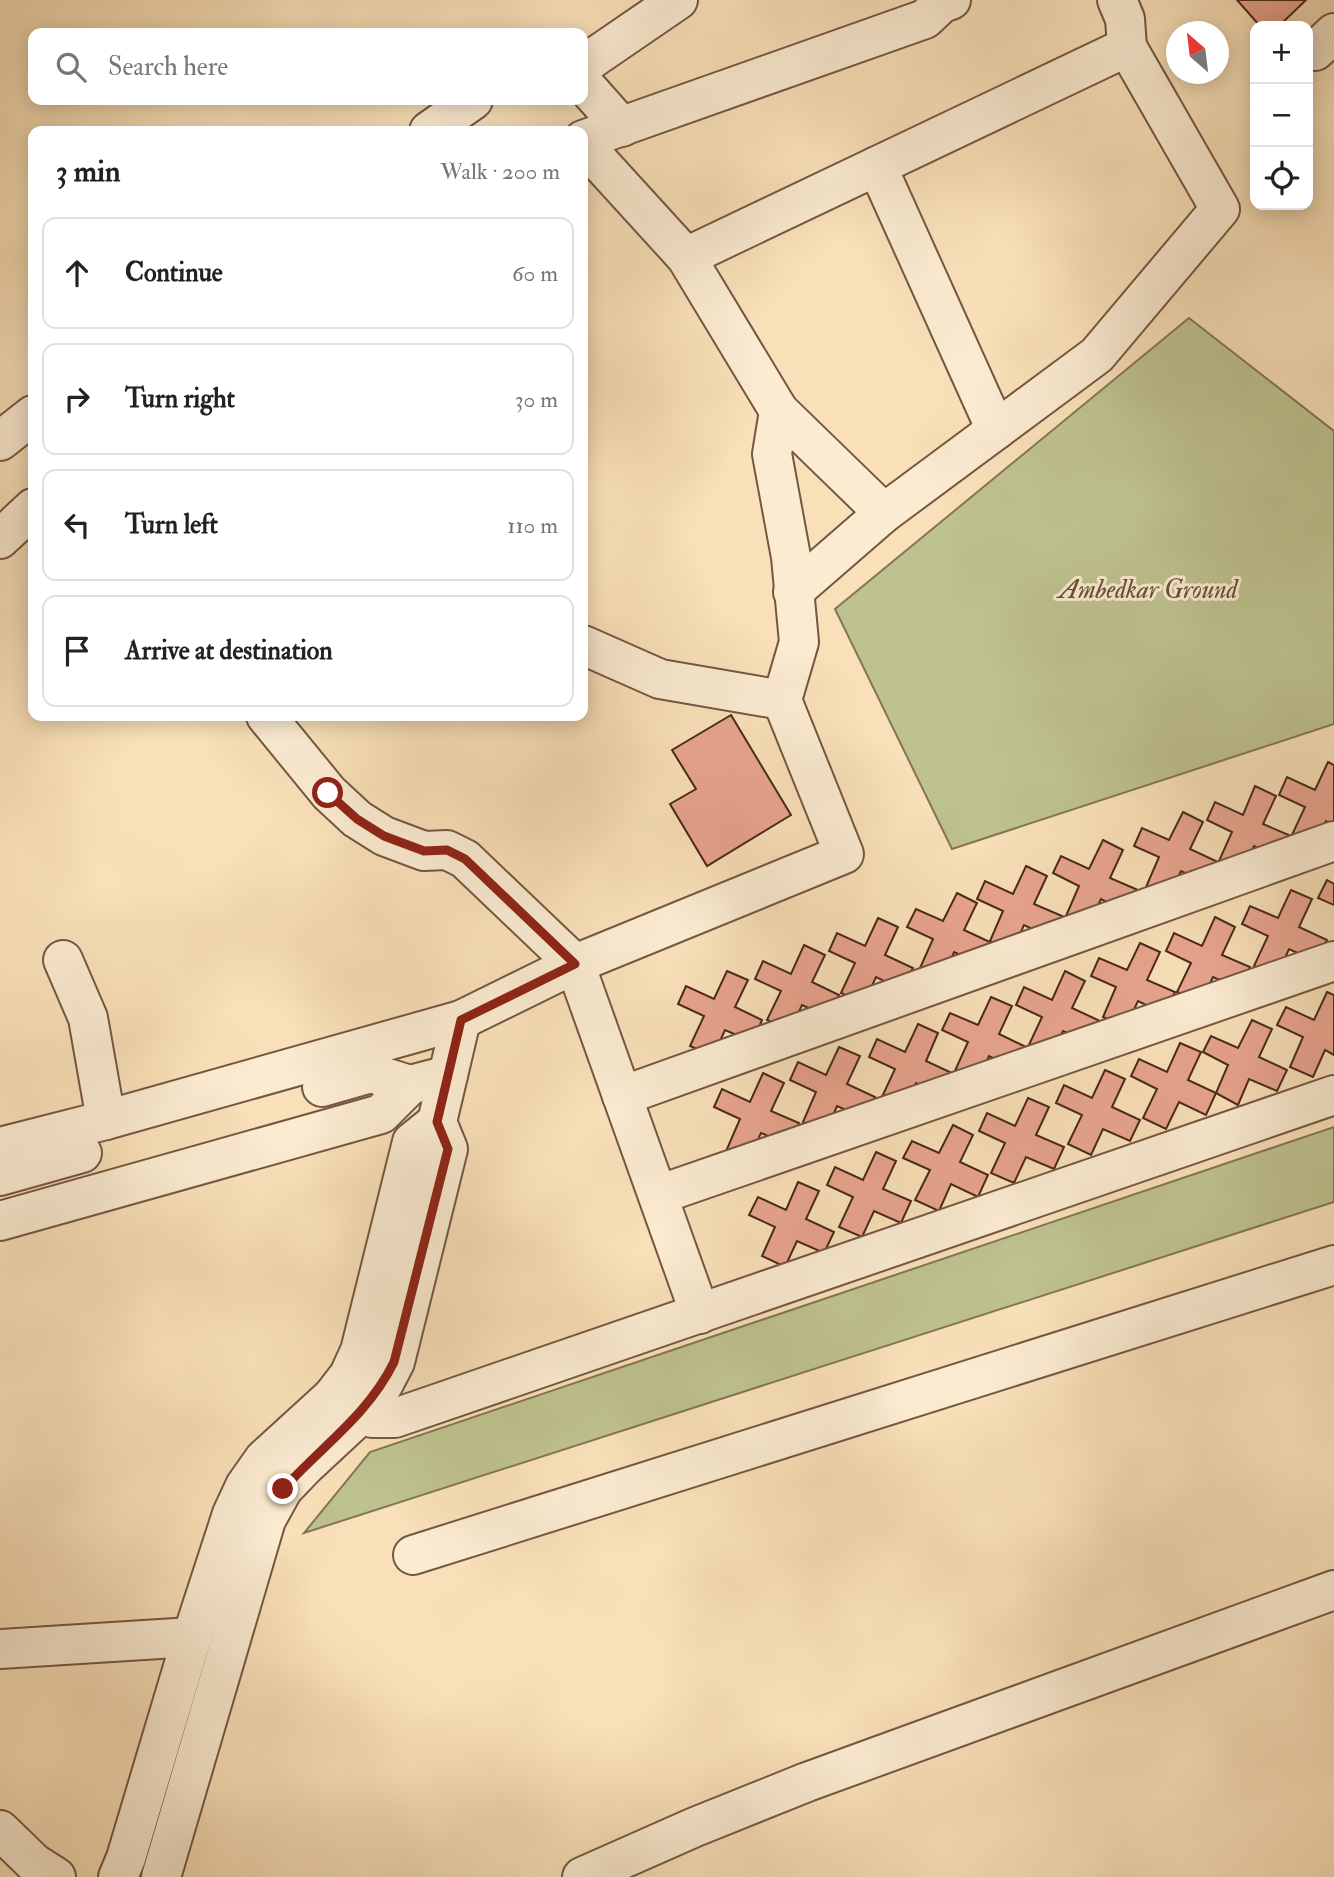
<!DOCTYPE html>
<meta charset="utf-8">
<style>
:root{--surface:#fff;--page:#f2f2f2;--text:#222;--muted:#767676;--line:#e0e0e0}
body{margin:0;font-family:"IM FELL Double Pica",serif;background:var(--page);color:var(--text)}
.controls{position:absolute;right:21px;top:21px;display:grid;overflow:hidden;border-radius:14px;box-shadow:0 4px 18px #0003}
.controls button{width:63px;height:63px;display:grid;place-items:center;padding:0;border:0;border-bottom:2px solid var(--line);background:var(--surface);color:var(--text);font:35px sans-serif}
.compass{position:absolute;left:1166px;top:21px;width:63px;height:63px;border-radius:50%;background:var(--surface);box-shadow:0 4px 18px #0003;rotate:332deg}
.stop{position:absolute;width:21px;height:21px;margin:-16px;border:5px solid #8f2418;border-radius:50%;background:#fff}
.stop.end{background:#8f2418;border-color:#fff;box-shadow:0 2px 7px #0008}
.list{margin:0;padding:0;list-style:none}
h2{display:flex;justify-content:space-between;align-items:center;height:91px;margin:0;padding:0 28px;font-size:30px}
h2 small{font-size:23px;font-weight:400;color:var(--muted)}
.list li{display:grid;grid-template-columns:46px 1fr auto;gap:21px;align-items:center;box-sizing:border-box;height:112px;margin:0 14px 14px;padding:0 14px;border:2px solid var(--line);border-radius:14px}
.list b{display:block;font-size:26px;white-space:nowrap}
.list em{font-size:23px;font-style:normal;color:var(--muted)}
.icon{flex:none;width:38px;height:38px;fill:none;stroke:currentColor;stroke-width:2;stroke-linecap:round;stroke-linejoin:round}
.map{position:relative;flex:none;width:1334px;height:1877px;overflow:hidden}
.search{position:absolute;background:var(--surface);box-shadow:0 4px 18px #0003;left:28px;top:28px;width:560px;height:77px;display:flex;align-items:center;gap:18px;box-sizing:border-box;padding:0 24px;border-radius:14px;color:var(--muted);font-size:26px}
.panel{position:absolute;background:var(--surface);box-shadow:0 4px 18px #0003;left:28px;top:126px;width:560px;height:595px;border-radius:14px}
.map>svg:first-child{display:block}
.green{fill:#bec28f;stroke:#847555;stroke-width:2}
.building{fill:#e8a48e;stroke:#49281b;stroke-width:2}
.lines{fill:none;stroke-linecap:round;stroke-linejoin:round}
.minor-casing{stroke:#755642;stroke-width:42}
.minor{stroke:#fbebd1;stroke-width:38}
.route{stroke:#8f2418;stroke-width:9}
.labels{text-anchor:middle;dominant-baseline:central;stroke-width:6;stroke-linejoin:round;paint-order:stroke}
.park-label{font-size:26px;font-style:italic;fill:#664e38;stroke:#fbebd1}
</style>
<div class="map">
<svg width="1334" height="1877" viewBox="0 0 1334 1877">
<rect width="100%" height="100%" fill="#f9e0b8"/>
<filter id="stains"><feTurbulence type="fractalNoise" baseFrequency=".00286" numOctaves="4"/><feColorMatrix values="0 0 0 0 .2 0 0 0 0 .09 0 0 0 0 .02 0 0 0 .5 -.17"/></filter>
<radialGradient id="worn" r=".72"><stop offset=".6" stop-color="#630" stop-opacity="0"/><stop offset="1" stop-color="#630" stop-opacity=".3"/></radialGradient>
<g class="green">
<polygon points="1189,318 1334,431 1334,724 952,849 835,609"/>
<polygon points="1334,1127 1334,1202 304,1533 370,1452"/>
</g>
<g class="building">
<polygon points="1237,0 1306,0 1279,26 1260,26"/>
<polygon points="731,715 791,815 707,866 670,804 696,789 672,750"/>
<polygon points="1328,762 1334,765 1334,825 1326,821 1314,847 1291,837 1305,807 1279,795 1287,777 1315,790"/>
<polygon points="1255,786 1276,796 1263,824 1291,836 1281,858 1254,846 1242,872 1219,861 1232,832 1207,820 1215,802 1243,815"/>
<polygon points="1183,812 1203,822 1190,849 1218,862 1208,883 1181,871 1169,898 1146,887 1159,857 1134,846 1142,828 1169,840"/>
<polygon points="1103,840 1123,850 1110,878 1138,890 1128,912 1101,899 1088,926 1066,916 1079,886 1053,873 1061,856 1089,869"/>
<polygon points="1026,866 1047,876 1034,904 1062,916 1052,938 1024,925 1012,952 990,941 1003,911 977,899 985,881 1013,894"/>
<polygon points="1327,880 1334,884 1334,905 1318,898"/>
<polygon points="1291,890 1312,899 1299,927 1327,940 1317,962 1289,949 1277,976 1254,966 1268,936 1242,924 1250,906 1278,918"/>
<polygon points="957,893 977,903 964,930 992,943 982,964 954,952 943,979 920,968 933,939 907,927 916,909 943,921"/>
<polygon points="1215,917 1235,927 1222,955 1250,967 1240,989 1213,977 1201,1003 1177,992 1191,963 1166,951 1174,933 1202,946"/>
<polygon points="878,918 898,927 885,955 913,968 903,990 876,977 864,1003 841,993 855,963 829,951 837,933 865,946"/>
<polygon points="1140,943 1160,952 1147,980 1175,992 1165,1014 1138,1001 1125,1028 1103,1017 1116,987 1091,976 1099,958 1127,970"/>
<polygon points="804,945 825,955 812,982 839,995 829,1017 802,1005 790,1031 767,1020 781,991 755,979 763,961 791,974"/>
<polygon points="727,971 748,980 735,1007 762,1020 753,1042 725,1030 713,1056 690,1046 704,1016 678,1004 686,986 714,999"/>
<polygon points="1065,971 1085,981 1072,1008 1100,1021 1091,1043 1063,1031 1051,1057 1028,1047 1042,1017 1016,1005 1024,987 1052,1000"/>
<polygon points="1327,992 1334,995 1334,1055 1325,1050 1313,1077 1290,1067 1303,1037 1277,1025 1286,1007 1314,1020"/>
<polygon points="991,997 1012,1006 999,1034 1026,1047 1016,1069 989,1056 977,1083 954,1073 968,1042 942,1030 950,1013 978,1025"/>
<polygon points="1252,1020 1272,1029 1259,1057 1287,1070 1277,1091 1249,1079 1238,1105 1216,1093 1228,1065 1203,1052 1211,1036 1238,1048"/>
<polygon points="918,1024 938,1033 926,1061 954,1074 944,1095 916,1083 904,1109 881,1099 895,1069 869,1057 877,1039 905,1052"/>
<polygon points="1180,1043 1201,1052 1188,1080 1216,1093 1206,1115 1179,1102 1166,1129 1143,1118 1157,1089 1131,1076 1139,1059 1167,1072"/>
<polygon points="839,1047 860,1056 847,1084 875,1097 865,1118 837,1106 826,1132 803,1122 816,1092 790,1080 798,1062 826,1075"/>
<polygon points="1105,1070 1125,1079 1112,1107 1140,1120 1130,1141 1103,1129 1091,1155 1068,1144 1082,1115 1056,1103 1064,1085 1092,1098"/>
<polygon points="763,1073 784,1083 771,1111 799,1123 789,1145 761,1133 749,1159 727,1149 740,1119 714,1107 722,1089 750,1102"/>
<polygon points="1028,1098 1049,1107 1036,1135 1064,1147 1054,1169 1026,1157 1014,1183 991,1173 1005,1143 979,1131 987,1113 1015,1126"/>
<polygon points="953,1125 973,1135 960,1162 988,1175 978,1197 951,1184 939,1211 915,1200 930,1170 903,1158 912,1141 939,1153"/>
<polygon points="876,1152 896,1161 883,1189 911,1201 901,1223 874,1211 862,1237 839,1227 853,1197 827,1185 835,1167 863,1180"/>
<polygon points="798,1182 819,1191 806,1219 834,1232 824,1253 797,1241 785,1267 762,1256 775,1227 749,1215 758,1197 786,1210"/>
</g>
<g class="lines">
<g class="minor-casing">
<g id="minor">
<polyline points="1315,51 1334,33"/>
<polyline points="583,65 678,0"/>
<polyline points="583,83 622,127"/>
<polyline points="429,131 473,100"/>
<polyline points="583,140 925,19 942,3 951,0"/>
<polyline points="877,166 996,430"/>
<polyline points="686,257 1127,47"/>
<polyline points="779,411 884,513 1097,355 1220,209 1127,47 1125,19 1117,0"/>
<polyline points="0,441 33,415"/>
<polyline points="0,539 33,508"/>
<polyline points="793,592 884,513"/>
<polyline points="583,645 660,679 782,700"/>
<polyline points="266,716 329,793 357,819 384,836 424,851 447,850 465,859 575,964 700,1314"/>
<polyline points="63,960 88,1018 106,1120"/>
<polyline points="322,1087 371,1073 410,1085"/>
<polyline points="622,1096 1334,841"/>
<polyline points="0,1147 106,1120 461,1020 575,964 844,854 782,700 799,642 791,557 772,454 779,411 686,257 583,144"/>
<polyline points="0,1176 82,1153"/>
<polyline points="658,1195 1334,961"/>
<polyline points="0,1221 381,1114 410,1085 448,1075"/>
<polyline points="332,1397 372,1418 395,1418 1334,1095"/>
<polyline points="413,1555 1334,1265"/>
<polyline points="0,1649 192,1637"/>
<polyline points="0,1830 34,1863 56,1877"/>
<polyline points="118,1877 126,1858 192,1637 232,1514 245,1486 264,1459 332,1397 349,1375 360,1351 412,1142 437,1122"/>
<polyline points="161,1877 266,1520 283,1489 305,1466 362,1413 383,1385 395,1362 448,1149 437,1122 461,1020"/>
<polyline points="582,1877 695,1827 807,1782 1334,1590"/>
</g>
</g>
<use href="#minor" class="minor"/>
</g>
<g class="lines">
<path class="route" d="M283,1489C322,1446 368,1415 394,1362L448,1149L437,1122L461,1020L575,964L465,859L447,850L424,851L384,836L357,819L328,793"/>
</g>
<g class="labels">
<g class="park-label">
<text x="1148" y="590">Ambedkar Ground</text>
</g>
</g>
<rect width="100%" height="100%" filter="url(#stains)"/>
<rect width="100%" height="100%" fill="url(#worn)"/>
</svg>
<div class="controls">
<button>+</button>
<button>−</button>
<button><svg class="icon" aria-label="locate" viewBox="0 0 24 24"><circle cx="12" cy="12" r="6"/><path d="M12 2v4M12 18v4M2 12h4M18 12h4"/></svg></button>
</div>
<svg class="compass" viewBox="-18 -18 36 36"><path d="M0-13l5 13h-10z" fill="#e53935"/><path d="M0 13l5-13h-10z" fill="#767676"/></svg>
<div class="stop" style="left:328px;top:793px"></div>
<div class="stop end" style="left:283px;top:1489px"></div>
<div class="search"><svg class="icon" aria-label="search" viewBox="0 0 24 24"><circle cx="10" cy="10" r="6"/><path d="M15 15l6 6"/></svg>Search here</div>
<section class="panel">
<h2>3 min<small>Walk · 200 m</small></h2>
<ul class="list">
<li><svg class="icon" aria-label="ahead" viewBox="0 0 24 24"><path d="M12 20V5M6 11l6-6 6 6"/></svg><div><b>Continue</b></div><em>60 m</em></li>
<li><svg class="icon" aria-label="right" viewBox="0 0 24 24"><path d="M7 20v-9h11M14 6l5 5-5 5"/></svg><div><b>Turn right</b></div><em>30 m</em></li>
<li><svg class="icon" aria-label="left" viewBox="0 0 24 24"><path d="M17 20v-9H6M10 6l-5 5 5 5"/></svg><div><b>Turn left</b></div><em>110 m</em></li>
<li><svg class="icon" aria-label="arrive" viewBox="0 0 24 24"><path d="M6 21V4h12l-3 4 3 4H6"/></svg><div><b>Arrive at destination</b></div></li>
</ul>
</section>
</div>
